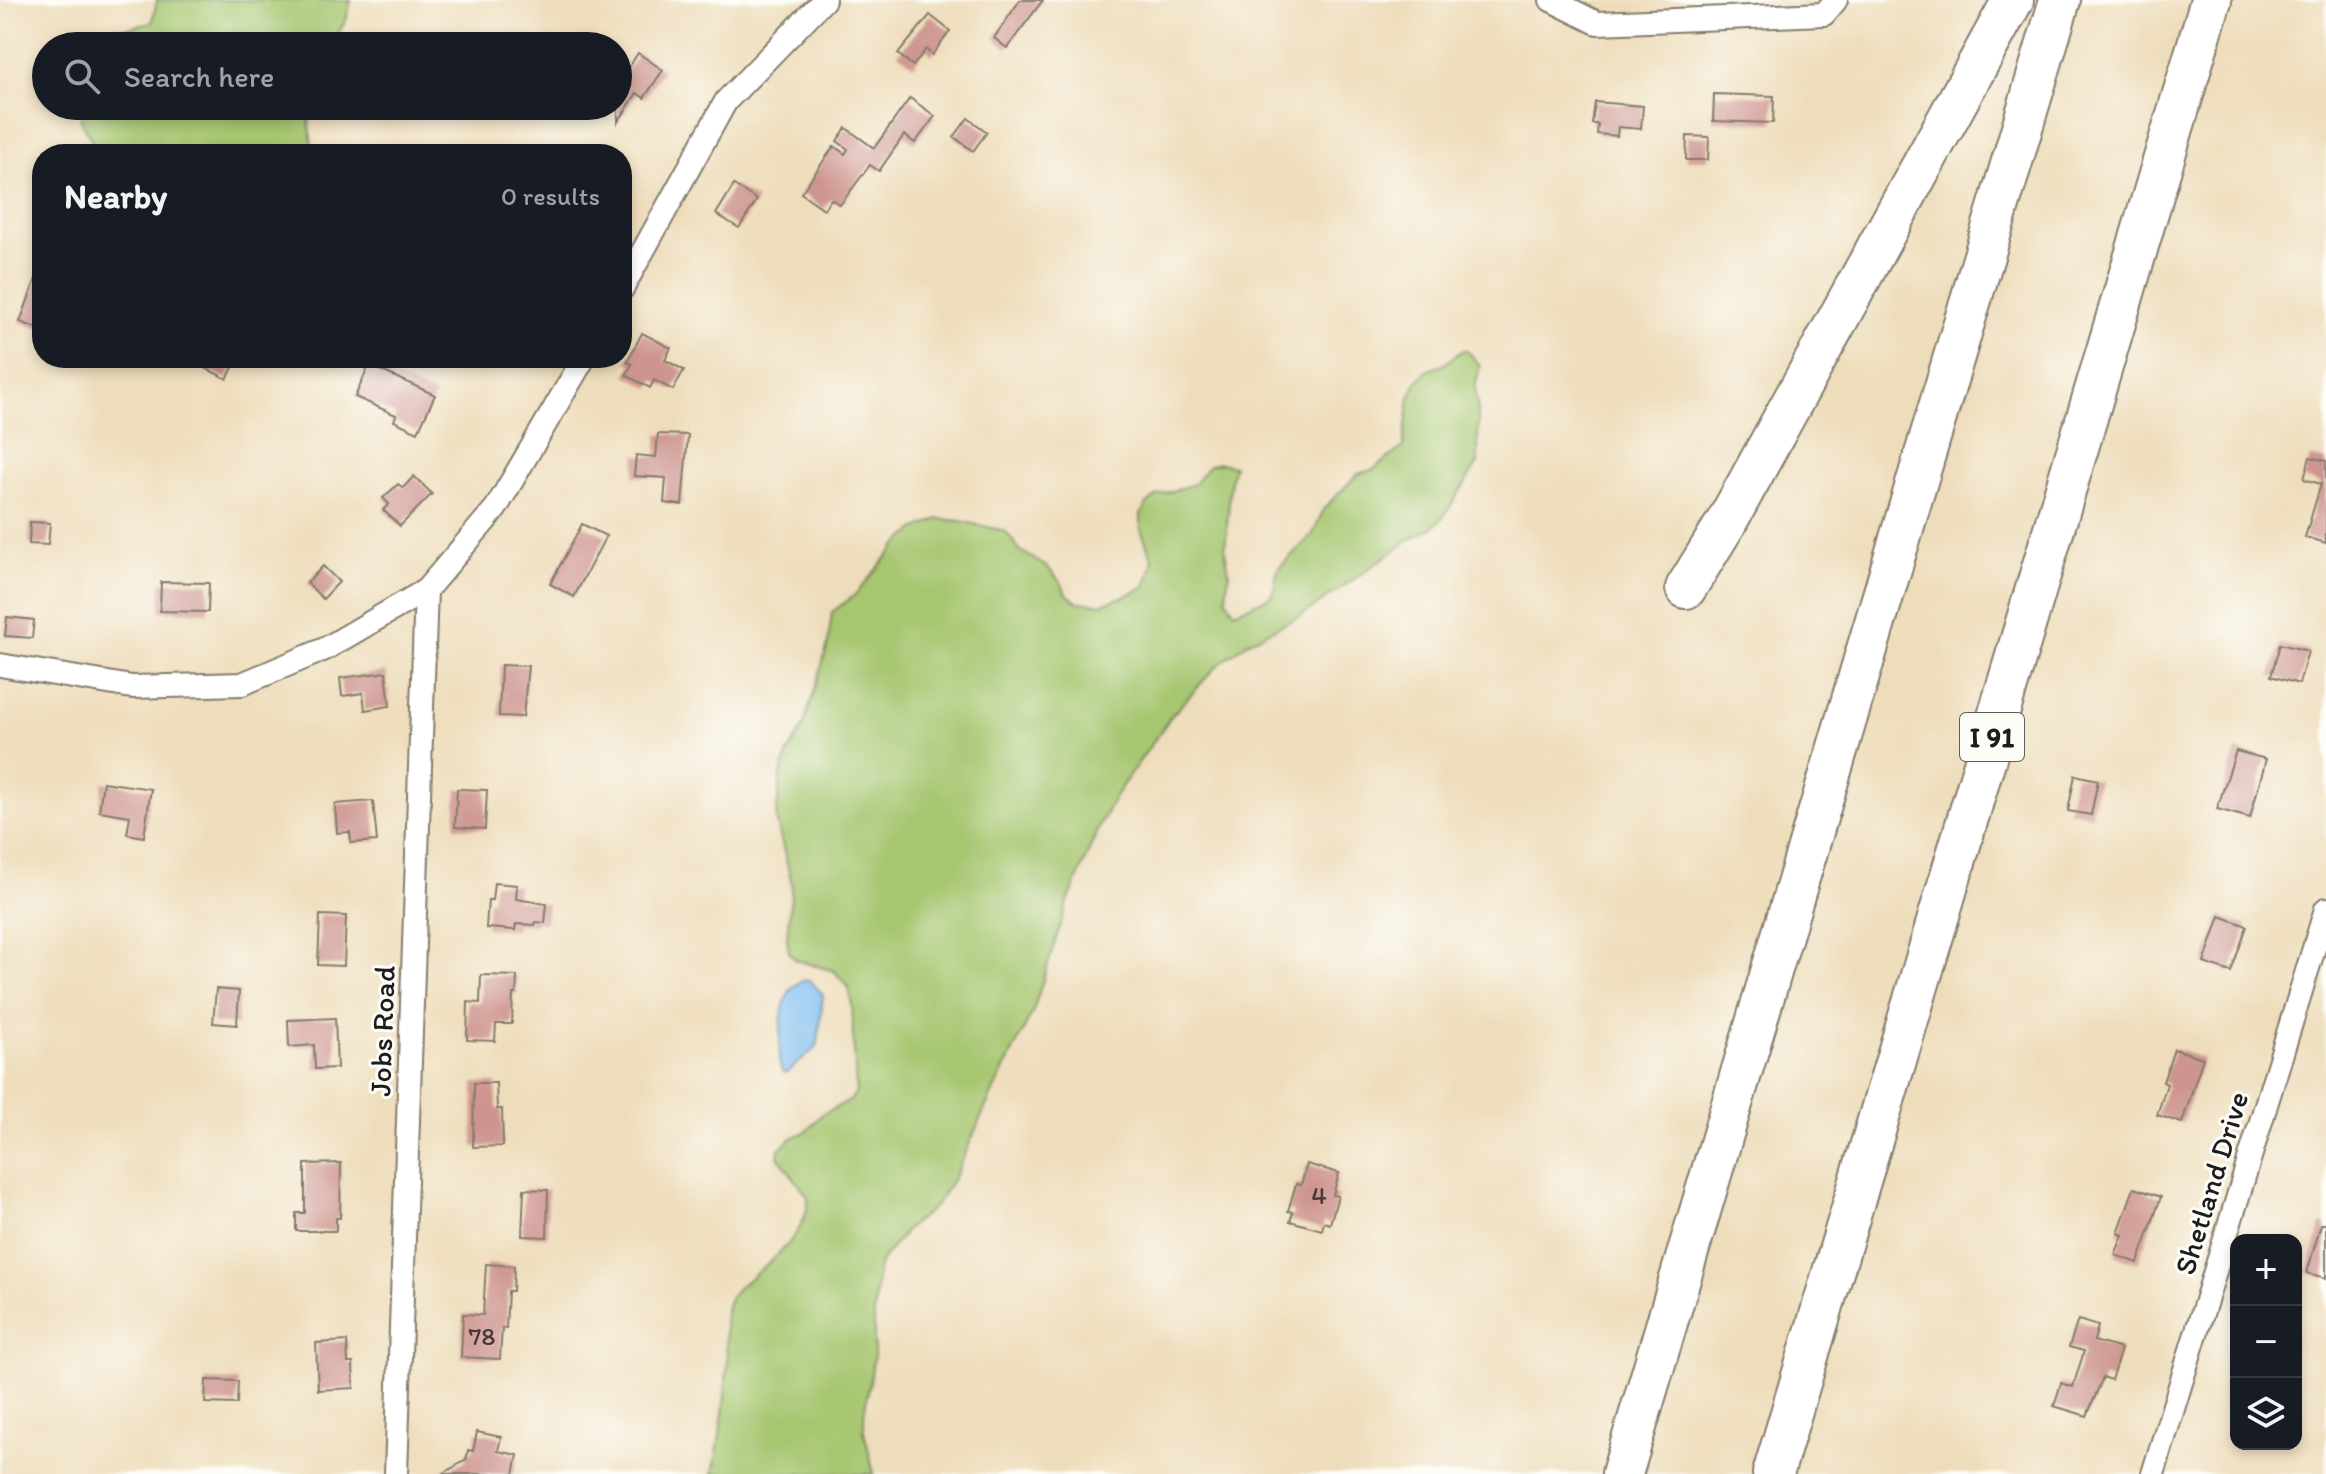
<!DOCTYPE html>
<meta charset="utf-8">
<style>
:root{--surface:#171b24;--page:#20242c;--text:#f1f3f6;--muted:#9ea1a6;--line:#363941}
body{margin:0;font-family:Itim,sans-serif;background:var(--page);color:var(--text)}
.controls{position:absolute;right:24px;bottom:24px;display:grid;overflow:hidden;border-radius:16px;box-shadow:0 4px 12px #0003}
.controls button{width:72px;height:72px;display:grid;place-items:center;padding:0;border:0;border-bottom:2px solid var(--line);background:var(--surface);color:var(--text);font:40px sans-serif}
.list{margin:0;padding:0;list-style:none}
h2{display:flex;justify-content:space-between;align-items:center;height:104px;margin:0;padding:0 32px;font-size:34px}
h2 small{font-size:26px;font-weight:400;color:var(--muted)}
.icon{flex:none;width:44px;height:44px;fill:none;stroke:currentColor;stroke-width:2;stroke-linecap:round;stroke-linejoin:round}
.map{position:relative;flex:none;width:2326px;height:1474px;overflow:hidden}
.search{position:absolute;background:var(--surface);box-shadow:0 4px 12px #0003;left:32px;top:32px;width:600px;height:88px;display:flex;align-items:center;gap:20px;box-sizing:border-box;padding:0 28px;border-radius:44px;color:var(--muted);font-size:30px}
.panel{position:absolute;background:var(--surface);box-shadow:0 4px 12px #0003;left:32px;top:144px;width:600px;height:224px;border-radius:32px}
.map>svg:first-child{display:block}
.green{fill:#a6c66f;stroke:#617146;stroke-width:2}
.water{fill:#7cbbf0;stroke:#4c6c86;stroke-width:2}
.building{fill:#ce9590}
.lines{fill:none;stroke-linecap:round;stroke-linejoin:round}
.minor-casing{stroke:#857c6c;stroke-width:26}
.motorway-casing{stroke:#857c6c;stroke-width:44}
.minor{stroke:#fff;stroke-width:22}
.motorway{stroke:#fff;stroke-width:40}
.labels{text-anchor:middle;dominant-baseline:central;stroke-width:6;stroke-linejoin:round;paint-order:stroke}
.number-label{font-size:26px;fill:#483a39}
.shield{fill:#fdfcf7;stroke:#605f5e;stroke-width:2}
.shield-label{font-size:28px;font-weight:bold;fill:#1c1c1c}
.street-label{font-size:30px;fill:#1c1c1c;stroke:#fdfcf7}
</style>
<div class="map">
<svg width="2326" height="1474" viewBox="0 0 2326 1474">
<rect width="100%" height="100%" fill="#fdfcf7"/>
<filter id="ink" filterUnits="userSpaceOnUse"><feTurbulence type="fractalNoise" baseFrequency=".0125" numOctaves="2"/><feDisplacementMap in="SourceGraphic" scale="16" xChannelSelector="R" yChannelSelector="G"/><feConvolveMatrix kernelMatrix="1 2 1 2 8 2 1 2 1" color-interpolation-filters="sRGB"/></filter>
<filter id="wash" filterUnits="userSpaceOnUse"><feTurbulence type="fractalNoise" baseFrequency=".006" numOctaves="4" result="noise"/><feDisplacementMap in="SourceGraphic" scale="32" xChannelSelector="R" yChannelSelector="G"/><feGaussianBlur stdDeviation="1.8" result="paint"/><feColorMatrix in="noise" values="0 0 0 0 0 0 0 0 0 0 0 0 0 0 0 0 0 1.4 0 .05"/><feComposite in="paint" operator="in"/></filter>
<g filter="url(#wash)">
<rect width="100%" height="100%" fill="#edb"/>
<g class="green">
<polygon points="157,0 351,0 346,20 331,46 246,46 218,35 196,43 200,46 78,46 99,28 127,28 152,23"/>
<polygon points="78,106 295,106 309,119 312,145 310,154 99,154 82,123"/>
<path d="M1463,350H1467L1480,366L1475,388L1478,410V463L1445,515L1433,527L1409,540L1306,613L1251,640L1217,666L1172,715L1115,796L1097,831L1068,902L1033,1011L987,1104L956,1174L935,1206L907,1229L881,1261L878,1269L874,1308V1356L864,1415V1431L874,1474H713C720,1440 725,1404 727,1369C729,1346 719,1318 731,1296C735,1288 742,1284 749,1279C774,1260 809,1231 808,1197L778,1156L779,1149L792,1138L807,1131L822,1114L850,1101L856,1092L852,1005L848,986L834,971L796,960L789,952L787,938L792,884L776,819L781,774L788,753L803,727L816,685L828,644L832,612L855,595L898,544L915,530L938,519L961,521L1005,531L1021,551L1048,568L1061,582L1066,593L1077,602L1101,604L1126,596L1145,587L1153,561L1141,529V515L1146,505L1157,496L1194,484L1209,465L1221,463L1234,466L1231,477L1225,550L1229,571L1226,599L1235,612L1272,596L1278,569L1313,534L1324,508L1358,474L1374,469L1403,447L1410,397L1418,380L1428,370L1443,365Z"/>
</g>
<path class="water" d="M810,980L823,995L818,1043L816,1048L787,1073L782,1072L779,1062C781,1038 776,980 810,980Z"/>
<g id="blocks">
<g class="building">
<polygon points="1020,0 1043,0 1007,48 994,38"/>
<polygon points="930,15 950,31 932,55 926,49 913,66 898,54"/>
<polygon points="638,53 663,70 644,98 637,93 618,122 618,84"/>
<polygon points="1714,94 1774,96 1773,123 1713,121"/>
<polygon points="910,98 935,116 915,143 904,135 879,171 870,165 840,205 831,199 824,209 801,193 834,146 845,154 848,149 837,141 846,128 874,148"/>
<polygon points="1595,102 1643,106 1641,129 1618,127 1617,136 1597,134 1598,124 1592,124"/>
<polygon points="968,118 987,132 973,151 954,137"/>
<polygon points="1687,136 1709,137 1708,160 1686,160"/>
<polygon points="734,185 757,200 739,228 716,214"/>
<polygon points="40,268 42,269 42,330 20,322"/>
<polygon points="642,333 671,348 665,360 684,370 673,390 654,380 650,388 626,375 632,364 627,362"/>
<polygon points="185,358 238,358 227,379"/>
<polygon points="369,365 435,395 418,432 394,421 396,415 355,397"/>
<polygon points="658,434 688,435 682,505 664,503 666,478 634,476 636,455 656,457"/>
<polygon points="2310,457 2326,461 2326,543 2305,537 2321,484 2304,479"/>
<polygon points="414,476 432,494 400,526 383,510 389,504 383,498 398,484 403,488"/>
<polygon points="30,522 50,523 48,545 29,544"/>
<polygon points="582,524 606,536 574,597 550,584"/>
<polygon points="323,566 339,582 323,599 307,583"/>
<polygon points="161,582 209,583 208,612 160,611"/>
<polygon points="7,617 34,620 32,638 5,636"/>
<polygon points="2280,644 2308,651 2299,684 2271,676"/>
<polygon points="501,665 528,666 523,717 499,716"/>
<polygon points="386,672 390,706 365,710 363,693 342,696 340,678"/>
<polygon points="2236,751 2266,759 2250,818 2217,809"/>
<polygon points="2075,775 2098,780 2091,815 2068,811"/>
<polygon points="103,782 151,789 144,837 127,834 130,816 99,811"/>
<polygon points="457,789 487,790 485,829 455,827"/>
<polygon points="373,801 377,841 351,843 350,832 337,833 335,804"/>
<polygon points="494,883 517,885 516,899 547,904 545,923 536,922 535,925 516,924 515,930 486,928 488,900 492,900"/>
<polygon points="320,915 346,916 344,966 318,965"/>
<polygon points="2220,916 2247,926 2231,972 2204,963"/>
<polygon points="481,975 517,976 516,994 513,994 512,1024 496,1024 495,1041 467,1040 468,1002 480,1003"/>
<polygon points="216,989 239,991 237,1025 213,1023"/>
<polygon points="335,1018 337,1068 315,1069 314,1045 289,1047 288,1020"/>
<polygon points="2174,1049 2203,1058 2182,1123 2157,1115 2167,1084 2163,1082"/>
<polygon points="474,1083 496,1083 497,1109 502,1109 503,1146 473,1147"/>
<polygon points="341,1163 340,1218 336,1218 336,1231 296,1231 296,1213 305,1213 305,1164"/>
<polygon points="1307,1164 1339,1173 1333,1195 1338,1196 1330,1224 1324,1222 1322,1230 1290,1221 1293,1212 1288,1211 1296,1184 1301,1185"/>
<polygon points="2134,1188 2161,1197 2138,1263 2115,1255 2123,1235 2118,1233"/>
<polygon points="524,1189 548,1190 547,1237 522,1236"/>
<polygon points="2321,1224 2326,1224 2326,1278 2307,1273"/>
<polygon points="486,1264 514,1266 513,1291 508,1291 506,1328 502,1328 500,1359 461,1357 463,1314 483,1315"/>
<polygon points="2078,1320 2098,1326 2094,1341 2121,1349 2111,1380 2103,1377 2087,1416 2054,1406 2061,1383 2073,1387 2084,1351 2069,1347"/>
<polygon points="347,1341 348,1363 353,1363 354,1388 318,1390 316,1343"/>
<polygon points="206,1380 238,1381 237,1404 205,1403"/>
<polygon points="477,1432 501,1437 498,1451 518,1455 514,1474 442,1474 466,1460 468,1450 473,1451"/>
</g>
</g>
</g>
<g filter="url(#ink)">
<use href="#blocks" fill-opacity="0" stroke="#857c6c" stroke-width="2"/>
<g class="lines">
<g class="minor-casing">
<g id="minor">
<polyline points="1551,0 1597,23 1824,14 1836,0"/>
<polyline points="622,289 726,101 824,0"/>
<polyline points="0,665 132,687 242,684 325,649 426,590 496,508 584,358"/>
<polyline points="396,1474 426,590"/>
<polyline points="2153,1474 2326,909"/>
</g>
</g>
<g class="motorway-casing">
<g id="motorway">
<polyline points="1686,588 1726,523 2013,0"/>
<polyline points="1622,1474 2060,0"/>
<polyline points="1773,1474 2211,0"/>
</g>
</g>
<use href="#minor" class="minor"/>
<use href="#motorway" class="motorway"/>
</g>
</g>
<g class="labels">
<g class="number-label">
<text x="1319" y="1195">4</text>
<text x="482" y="1336">78</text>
</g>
<rect class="shield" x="1960" y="713" width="64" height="48" rx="6"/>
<g class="shield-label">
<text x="1992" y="737">I 91</text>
</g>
<g class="street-label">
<text transform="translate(382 1031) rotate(-88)">Jobs Road</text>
<text transform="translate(2211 1183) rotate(-73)">Shetland Drive</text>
</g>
</g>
</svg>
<div class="controls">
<button>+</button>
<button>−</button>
<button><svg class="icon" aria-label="layers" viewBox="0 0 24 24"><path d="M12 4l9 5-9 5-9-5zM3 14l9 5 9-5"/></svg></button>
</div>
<div class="search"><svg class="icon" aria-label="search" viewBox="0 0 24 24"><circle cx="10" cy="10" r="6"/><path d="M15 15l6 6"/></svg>Search here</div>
<section class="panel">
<h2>Nearby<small>0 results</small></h2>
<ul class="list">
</ul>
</section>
</div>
